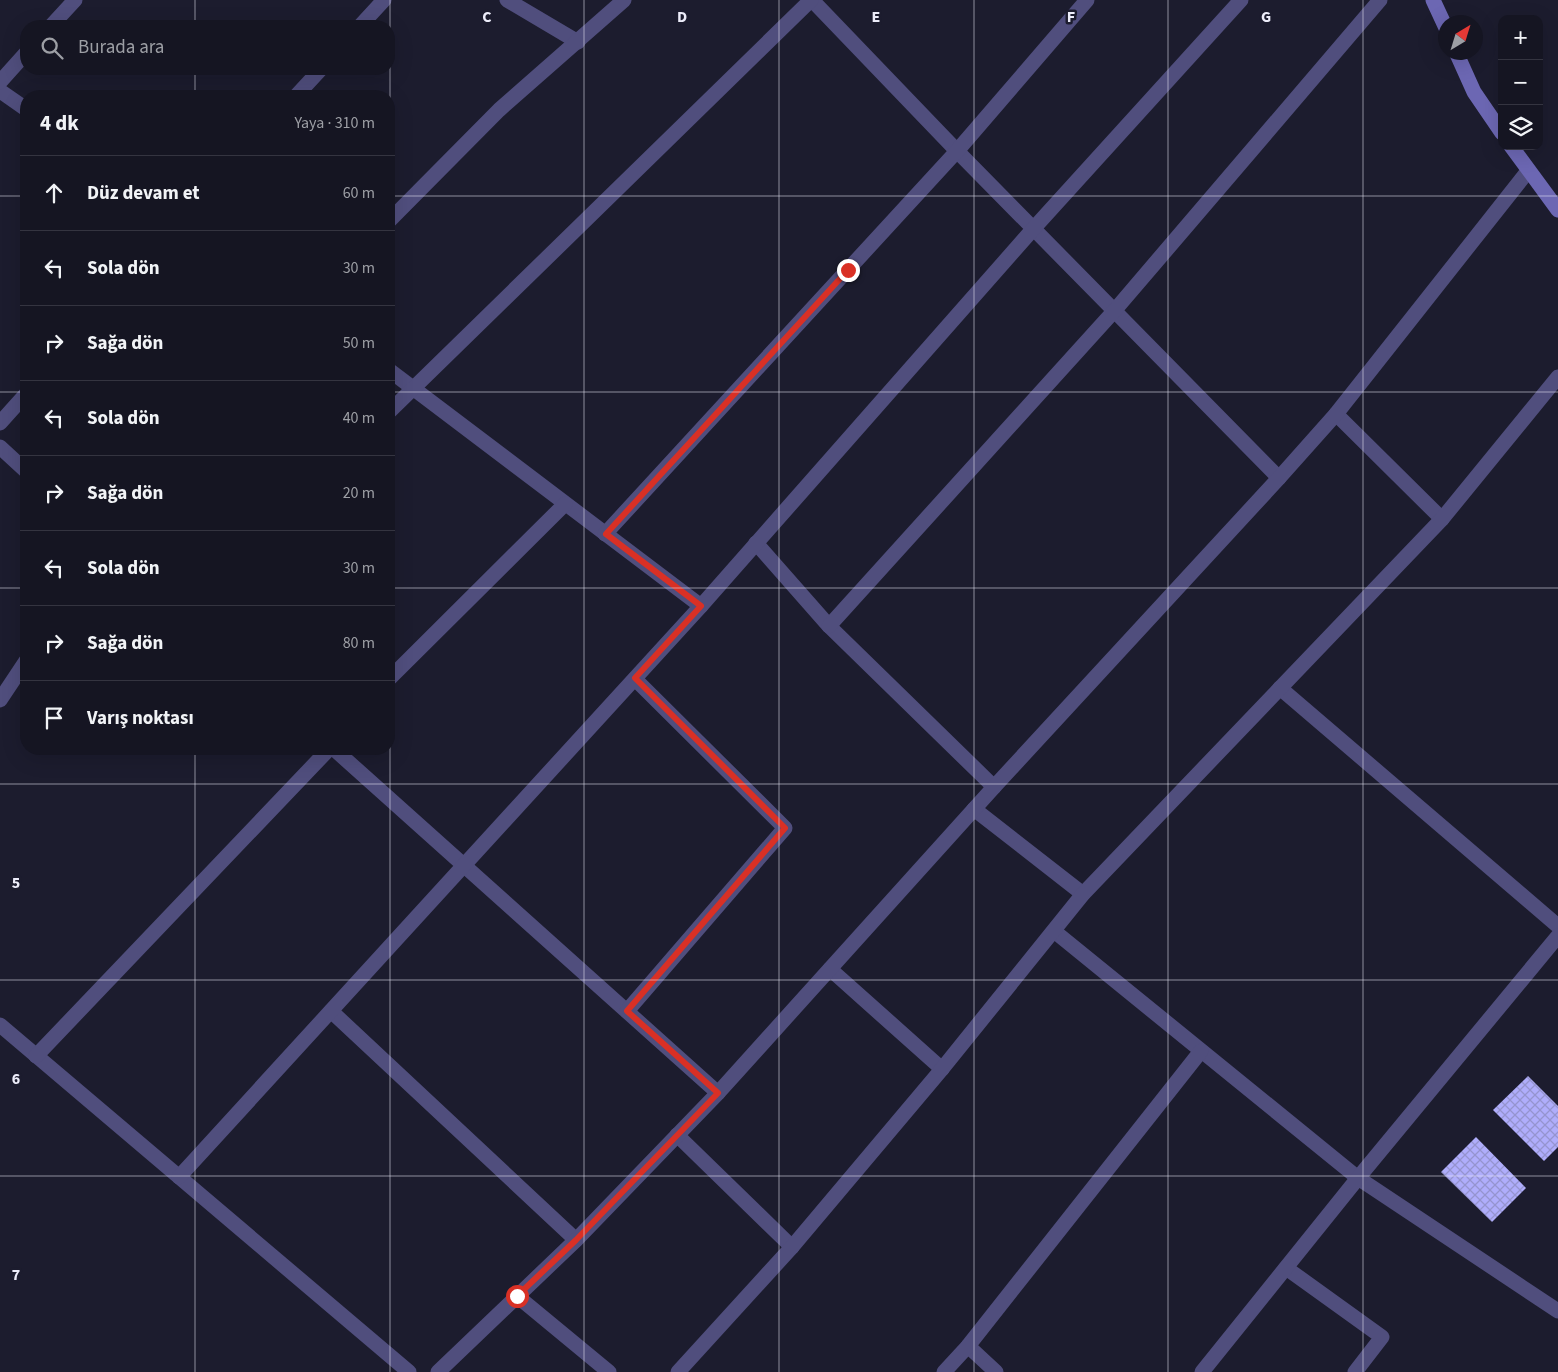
<!DOCTYPE html>
<html lang="tr">
<meta charset="utf-8">
<style>
:root{--surface:#151522;--page:#1e1e2a;--text:#f1f3f6;--muted:#9d9fa5;--line:#343440}
body{margin:0;font-family:"Source Sans 3",sans-serif;background:var(--page);color:var(--text)}
.controls{position:absolute;right:15px;top:15px;display:grid;overflow:hidden;border-radius:10px;box-shadow:0 5px 20px #0002}
.controls button{width:45px;height:45px;display:grid;place-items:center;padding:0;border:0;border-bottom:1px solid var(--line);background:var(--surface);color:var(--text);font:25px sans-serif}
.compass{position:absolute;left:1438px;top:15px;width:45px;height:45px;border-radius:50%;background:var(--surface);box-shadow:0 5px 20px #0002;rotate:38deg}
.stop{position:absolute;width:15px;height:15px;margin:-11px;border:4px solid #d93025;border-radius:50%;background:#fff}
.stop.end{background:#d93025;border-color:#fff;box-shadow:0 1px 5px #0008}
.list{margin:0;padding:0;list-style:none}
h2{display:flex;justify-content:space-between;align-items:center;height:65px;margin:0;padding:0 20px;font-size:21px}
h2 small{font-size:16px;font-weight:400;color:var(--muted)}
.list li{display:grid;grid-template-columns:32px 1fr auto;gap:15px;align-items:center;box-sizing:border-box;height:75px;padding:0 20px;border-top:1px solid var(--line)}
.list b{display:block;font-size:19px;white-space:nowrap}
.list em{font-size:16px;font-style:normal;color:var(--muted)}
.icon{flex:none;width:28px;height:28px;fill:none;stroke:currentColor;stroke-width:2;stroke-linecap:round;stroke-linejoin:round}
.map{position:relative;flex:none;width:1558px;height:1372px;overflow:hidden}
.search{position:absolute;background:var(--surface);box-shadow:0 5px 20px #0002;left:20px;top:20px;width:375px;height:55px;display:flex;align-items:center;gap:12px;box-sizing:border-box;padding:0 18px;border-radius:20px;color:var(--muted);font-size:19px}
.panel{position:absolute;background:var(--surface);box-shadow:0 5px 20px #0002;left:20px;top:90px;width:375px;height:665px;border-radius:20px}
.map>svg:first-child{display:block}
.building{fill:url(#building-cross-hatch)}
.lines{fill:none;stroke-linecap:round;stroke-linejoin:round}
.minor{stroke:#504e7d;stroke-width:15}
.tertiary{stroke:#504e7d;stroke-width:15}
.secondary{stroke:#6c67b3;stroke-width:15}
.route{stroke:#d93025;stroke-width:6}
.grid{fill:none;stroke:#ededfa;stroke-width:1;stroke-opacity:0.55}
.grid-label{font-size:16px;text-anchor:middle;font-weight:bold;fill:#ededfa;stroke:#1c1c2e;stroke-width:5;stroke-linejoin:round;paint-order:stroke}
</style>
<div class="map">
<svg width="1558" height="1372" viewBox="0 0 1558 1372">
<defs>
<pattern id="building-cross-hatch" width="8" height="8" patternUnits="userSpaceOnUse" patternTransform="scale(1.25)"><rect width="8" height="8" fill="#afadfb"/><path d="M0 0l8 8M0 8l8-8" fill="none" stroke="#9594cf"/></pattern>
</defs>
<rect width="100%" height="100%" fill="#1c1c2e"/>
<g class="building">
<polygon points="1528,1076 1558,1106 1558,1147 1544,1161 1493,1110"/>
<polygon points="1476,1137 1526,1188 1492,1222 1441,1172"/>
</g>
<g class="lines">
<g class="minor">
<polyline points="507,0 578,42"/>
<polyline points="812,0 957,151 1279,478"/>
<polyline points="360,26 384,0"/>
<polyline points="0,91 26,109"/>
<polyline points="296,96 321,69"/>
<polyline points="389,221 499,110 624,0"/>
<polyline points="389,370 701,606"/>
<polyline points="389,412 811,0"/>
<polyline points="1336,414 1442,519"/>
<polyline points="0,423 26,394"/>
<polyline points="0,447 26,471"/>
<polyline points="605,534 957,151 1087,0"/>
<polyline points="756,543 829,626 994,787"/>
<polyline points="829,626 1115,310 1380,0"/>
<polyline points="389,679 565,504"/>
<polyline points="1280,688 1558,926"/>
<polyline points="0,700 26,661"/>
<polyline points="334,749 718,1093"/>
<polyline points="974,809 1083,894"/>
<polyline points="1054,931 1358,1178 1558,1311"/>
<polyline points="830,969 942,1069"/>
<polyline points="331,1011 576,1240"/>
<polyline points="627,1011 785,828 635,679"/>
<polyline points="0,1025 409,1372"/>
<polyline points="36,1056 329,749"/>
<polyline points="677,1135 792,1247"/>
<polyline points="179,1177 701,606 1034,228 1241,0"/>
<polyline points="1286,1268 1382,1337 1355,1372"/>
<polyline points="517,1296 609,1372"/>
<polyline points="968,1346 996,1372"/>
<polyline points="438,1372 576,1240 718,1093 994,787 1279,478 1336,414 1528,171"/>
<polyline points="678,1372 792,1247 942,1069 1083,894 1442,519 1558,377"/>
<polyline points="944,1372 968,1346 1201,1051"/>
<polyline points="1202,1372 1358,1178 1558,936"/>
</g>
<g class="tertiary">
<polyline points="51,26 75,0"/>
<polyline points="0,82 26,53"/>
</g>
<g class="secondary">
<polyline points="1433,0 1446,28"/>
<polyline points="1456,52 1474,92 1502,133"/>
<polyline points="1511,146 1558,210"/>
</g>
</g>
<g class="lines">
<polyline class="route" points="517,1296 576,1240 718,1093 627,1011 785,828 635,678 701,606 606,534 848,270"/>
</g>
<path class="grid" d="M195,0V26M390,0V1372M584,0V1372M779,0V1372M974,0V1372M1168,0V1372M1363,0V1372M195,69V96M0,196H26M389,196H1558M0,392H26M389,392H1558M0,588H26M389,588H1558M195,749V1372M0,784H1558M0,980H1558M0,1176H1558"/>
<g class="grid-label">
<text x="487" y="22">C</text>
<text x="682" y="22">D</text>
<text x="876" y="22">E</text>
<text x="1071" y="22">F</text>
<text x="1266" y="22">G</text>
<text x="16" y="888">5</text>
<text x="16" y="1084">6</text>
<text x="16" y="1280">7</text>
</g>
</svg>
<div class="controls">
<button>+</button>
<button>−</button>
<button><svg class="icon" aria-label="layers" viewBox="0 0 24 24"><path d="M12 4l9 5-9 5-9-5zM3 14l9 5 9-5"/></svg></button>
</div>
<svg class="compass" viewBox="-18 -18 36 36"><path d="M0-13l5 13h-10z" fill="#e53935"/><path d="M0 13l5-13h-10z" fill="#9d9fa5"/></svg>
<div class="stop" style="left:517px;top:1296px"></div>
<div class="stop end" style="left:848px;top:270px"></div>
<div class="search"><svg class="icon" aria-label="search" viewBox="0 0 24 24"><circle cx="10" cy="10" r="6"/><path d="M15 15l6 6"/></svg>Burada ara</div>
<section class="panel">
<h2>4 dk<small>Yaya · 310 m</small></h2>
<ul class="list">
<li><svg class="icon" aria-label="ahead" viewBox="0 0 24 24"><path d="M12 20V5M6 11l6-6 6 6"/></svg><div><b>Düz devam et</b></div><em>60 m</em></li>
<li><svg class="icon" aria-label="left" viewBox="0 0 24 24"><path d="M17 20v-9H6M10 6l-5 5 5 5"/></svg><div><b>Sola dön</b></div><em>30 m</em></li>
<li><svg class="icon" aria-label="right" viewBox="0 0 24 24"><path d="M7 20v-9h11M14 6l5 5-5 5"/></svg><div><b>Sağa dön</b></div><em>50 m</em></li>
<li><svg class="icon" aria-label="left" viewBox="0 0 24 24"><path d="M17 20v-9H6M10 6l-5 5 5 5"/></svg><div><b>Sola dön</b></div><em>40 m</em></li>
<li><svg class="icon" aria-label="right" viewBox="0 0 24 24"><path d="M7 20v-9h11M14 6l5 5-5 5"/></svg><div><b>Sağa dön</b></div><em>20 m</em></li>
<li><svg class="icon" aria-label="left" viewBox="0 0 24 24"><path d="M17 20v-9H6M10 6l-5 5 5 5"/></svg><div><b>Sola dön</b></div><em>30 m</em></li>
<li><svg class="icon" aria-label="right" viewBox="0 0 24 24"><path d="M7 20v-9h11M14 6l5 5-5 5"/></svg><div><b>Sağa dön</b></div><em>80 m</em></li>
<li><svg class="icon" aria-label="arrive" viewBox="0 0 24 24"><path d="M6 21V4h12l-3 4 3 4H6"/></svg><div><b>Varış noktası</b></div></li>
</ul>
</section>
</div>
